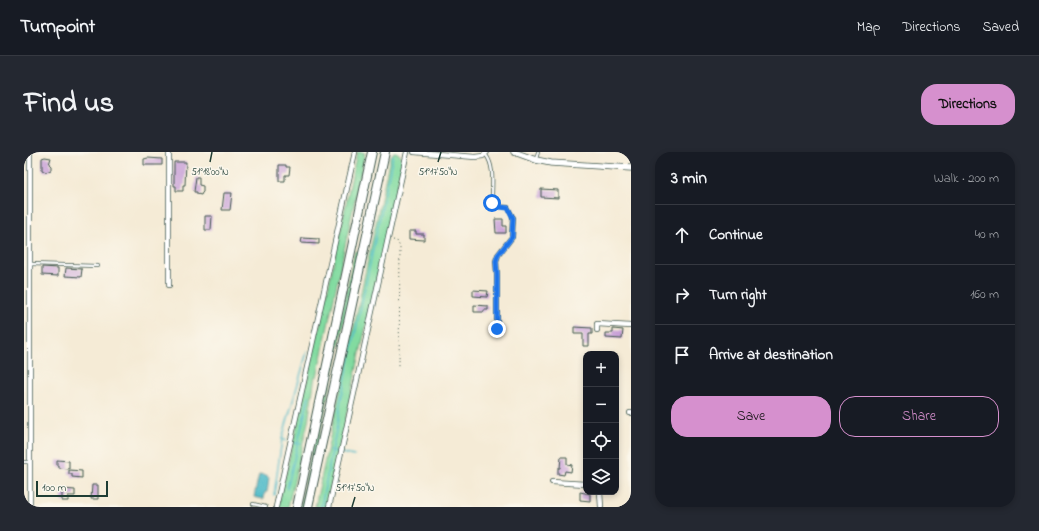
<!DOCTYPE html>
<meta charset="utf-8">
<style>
:root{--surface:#171b24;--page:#242831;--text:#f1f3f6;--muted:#9ea1a6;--line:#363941;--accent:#d690ce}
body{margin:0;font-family:"Indie Flower",sans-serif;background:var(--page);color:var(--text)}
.controls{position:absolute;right:12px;bottom:12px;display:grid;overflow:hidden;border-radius:8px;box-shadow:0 2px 6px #0003}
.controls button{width:36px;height:36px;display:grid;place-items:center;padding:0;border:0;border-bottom:1px solid var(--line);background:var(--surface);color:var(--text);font:20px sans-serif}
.scale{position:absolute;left:12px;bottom:10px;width:72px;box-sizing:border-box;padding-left:4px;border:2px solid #1f3d34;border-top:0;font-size:11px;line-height:14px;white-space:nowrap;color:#1f3d34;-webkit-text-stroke:3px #fbf7ec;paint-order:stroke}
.stop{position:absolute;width:12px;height:12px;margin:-9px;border:3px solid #1a73e8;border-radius:50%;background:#fff}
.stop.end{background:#1a73e8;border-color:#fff;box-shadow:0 1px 4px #0008}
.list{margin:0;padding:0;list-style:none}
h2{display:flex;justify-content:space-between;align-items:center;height:52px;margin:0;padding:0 16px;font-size:17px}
h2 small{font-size:13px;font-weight:400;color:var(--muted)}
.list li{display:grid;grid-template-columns:26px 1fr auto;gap:12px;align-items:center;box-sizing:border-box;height:60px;padding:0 16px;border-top:1px solid var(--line)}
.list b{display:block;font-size:15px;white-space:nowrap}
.list em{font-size:13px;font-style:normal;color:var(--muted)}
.actions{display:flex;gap:8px;padding:12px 16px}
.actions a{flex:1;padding:9px 0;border:1px solid var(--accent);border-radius:16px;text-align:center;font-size:14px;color:var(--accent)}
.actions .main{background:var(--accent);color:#111}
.icon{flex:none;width:22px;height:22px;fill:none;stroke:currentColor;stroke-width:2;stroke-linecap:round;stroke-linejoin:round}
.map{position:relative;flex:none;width:607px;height:355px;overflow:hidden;border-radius:16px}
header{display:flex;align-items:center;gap:24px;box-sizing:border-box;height:56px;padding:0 20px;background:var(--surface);border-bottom:1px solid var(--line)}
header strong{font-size:19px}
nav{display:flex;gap:22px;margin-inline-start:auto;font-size:14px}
.intro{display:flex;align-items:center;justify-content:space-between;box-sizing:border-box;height:96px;padding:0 24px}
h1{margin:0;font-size:28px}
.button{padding:10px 18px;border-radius:16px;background:var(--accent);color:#111;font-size:14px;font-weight:700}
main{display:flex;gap:24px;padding:0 24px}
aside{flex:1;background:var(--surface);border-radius:16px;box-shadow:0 2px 6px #0003}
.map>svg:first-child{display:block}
.green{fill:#82dba0;stroke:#508c6a}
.water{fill:#4ebac8;stroke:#367c7e}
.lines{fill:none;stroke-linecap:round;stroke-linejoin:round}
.stream{stroke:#4ebac8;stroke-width:1.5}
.building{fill:#c8a0d7}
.service-casing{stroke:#3f574c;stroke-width:4}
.minor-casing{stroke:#3f574c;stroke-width:6}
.tertiary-casing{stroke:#3f574c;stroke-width:7}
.motorway-casing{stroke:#3f574c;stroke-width:10}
.path{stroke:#3f574c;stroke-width:1;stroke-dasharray:1 3;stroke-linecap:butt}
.service{stroke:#fff;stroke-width:2.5}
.minor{stroke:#fff;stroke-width:4.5}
.tertiary{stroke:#fff;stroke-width:5.5}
.motorway{stroke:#fff;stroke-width:8}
.route{stroke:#1a73e8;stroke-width:5}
.ticks{fill:none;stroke:#1f3d34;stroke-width:1.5}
.ticks-label{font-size:10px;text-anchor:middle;fill:#1f3d34;stroke:#fbf7ec;stroke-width:3;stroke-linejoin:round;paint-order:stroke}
</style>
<header>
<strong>Turnpoint</strong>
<nav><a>Map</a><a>Directions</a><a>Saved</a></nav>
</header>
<div class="intro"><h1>Find us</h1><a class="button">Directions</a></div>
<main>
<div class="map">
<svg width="607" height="355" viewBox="0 0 607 355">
<rect width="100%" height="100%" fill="#fbf7ec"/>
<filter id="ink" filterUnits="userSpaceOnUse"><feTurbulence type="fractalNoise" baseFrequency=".025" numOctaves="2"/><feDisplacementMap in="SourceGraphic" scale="8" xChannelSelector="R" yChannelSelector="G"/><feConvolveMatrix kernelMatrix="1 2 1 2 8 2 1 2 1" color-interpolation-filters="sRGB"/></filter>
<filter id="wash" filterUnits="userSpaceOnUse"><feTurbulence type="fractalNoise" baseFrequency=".012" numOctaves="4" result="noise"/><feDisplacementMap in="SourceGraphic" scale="16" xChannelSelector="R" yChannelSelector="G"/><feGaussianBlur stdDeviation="0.9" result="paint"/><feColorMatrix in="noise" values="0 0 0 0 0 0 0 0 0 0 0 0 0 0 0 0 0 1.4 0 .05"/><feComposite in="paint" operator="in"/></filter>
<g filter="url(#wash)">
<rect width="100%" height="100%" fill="#f5ebd6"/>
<g class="green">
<polygon points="333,0 341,1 293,225 291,224 284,270 264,355 254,355 302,146"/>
<polygon points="370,0 374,1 379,7 302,355 291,355 366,5"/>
<polygon points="331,99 335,100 280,355 276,355"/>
</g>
<polygon class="water" points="235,322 242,323 245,325 243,340 241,340 240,346 239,347 230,345"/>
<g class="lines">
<g class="stream">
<polyline points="258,287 263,289"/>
<polyline points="270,291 277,292"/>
<polyline points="305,298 330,304"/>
<polyline points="263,337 285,244"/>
<polyline points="250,343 258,287 283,200"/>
<polyline points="297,355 312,279 317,248 369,3"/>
<polyline points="301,355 301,350"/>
</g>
</g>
<g id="blocks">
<g class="building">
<polygon points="21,5 27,6 25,12 27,14 27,18 22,20 18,18 18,6"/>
<polygon points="124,6 138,7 138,13 120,13 120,7"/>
<polygon points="150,10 162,10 161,33 159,33 159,39 152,39 152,34 150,34"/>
<polygon points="255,13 262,13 262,15 266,15 265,23 261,23 261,29 255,29"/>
<polygon points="172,25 175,25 175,33 179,34 179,40 178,41 177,43 173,42 173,40 170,40"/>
<polygon points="517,37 534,38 534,46 517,45"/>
<polygon points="200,41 208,41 206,58 198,58"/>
<polygon points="181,64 188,64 187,78 181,78"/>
<polygon points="471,67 479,67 479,74 482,74 482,81 472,81"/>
<polygon points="385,79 392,79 392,82 400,82 400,88 385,87"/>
<polygon points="278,86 295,87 295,92 277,91"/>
<polygon points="18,115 34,116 34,124 18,123"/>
<polygon points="42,116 58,117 57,125 41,124"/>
<polygon points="449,138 464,139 463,145 449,144"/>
<polygon points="450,153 464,154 464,158 460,158 460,160 450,160"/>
<polygon points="550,175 568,176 568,182 565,182 565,194 559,194 559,182 550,182"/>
<polygon points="589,177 599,178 598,187 582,186 582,181 589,181"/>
<polygon points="537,305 543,305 543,312 548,313 547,320 541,319 540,323 534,322 534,316 536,316"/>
<polygon points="33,308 45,309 45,317 35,316 35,314 33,314"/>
<polygon points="45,318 58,319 58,326 48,325 48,322 45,322"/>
<polygon points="68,333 74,333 74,347 67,347"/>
<polygon points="38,337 51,338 51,344 44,344 44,349 38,349"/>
<polygon points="556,340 566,342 566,349 556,348"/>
</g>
</g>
</g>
<g filter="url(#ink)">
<use href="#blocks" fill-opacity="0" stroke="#3f574c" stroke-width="1"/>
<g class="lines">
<g class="service-casing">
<g id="service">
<path d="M462,3C472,16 467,38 468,54L484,55L489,65"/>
<polyline points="512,7 514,0"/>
<polyline points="6,112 74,114"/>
<polyline points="0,310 5,310"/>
<polyline points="229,352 242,355"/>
</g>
</g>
<g class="minor-casing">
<g id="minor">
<polyline points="145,0 145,133"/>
<polyline points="390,0 451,5 459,4 463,0"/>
<polyline points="473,177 473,123 472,109 474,103 488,85 489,66"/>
<polyline points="573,178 573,172 607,174"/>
<polyline points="606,261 607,261"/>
<polyline points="528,330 562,332"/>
<polyline points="576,340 577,355"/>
<polyline points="6,355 6,0"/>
<polyline points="252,355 331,0"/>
<polyline points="305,355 383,0"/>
</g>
</g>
<g class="tertiary-casing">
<polyline id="tertiary" points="490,0 512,8 527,11 607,16"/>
</g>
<g class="motorway-casing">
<g id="motorway">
<polyline points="273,355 348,0"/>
<polyline points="284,355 361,0"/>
</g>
</g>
<polyline class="path" points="369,88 373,89 376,95 375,215"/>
<use href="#service" class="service"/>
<use href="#minor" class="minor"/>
<use href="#tertiary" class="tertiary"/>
<use href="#motorway" class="motorway"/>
</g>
</g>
<g class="lines" filter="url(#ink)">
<polyline class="route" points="468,51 468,54 484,56 489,66 488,85 474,103 472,109 473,123 473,177"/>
</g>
<path class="ticks" d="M186,10L188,0M414,10L417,0M328,355L331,345"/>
<g class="ticks-label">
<text x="186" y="23">51°18'00"N</text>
<text x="414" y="23">51°17'50"N</text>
<text x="331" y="339">51°17'50"N</text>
</g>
</svg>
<div class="controls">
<button>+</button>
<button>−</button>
<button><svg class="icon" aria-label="locate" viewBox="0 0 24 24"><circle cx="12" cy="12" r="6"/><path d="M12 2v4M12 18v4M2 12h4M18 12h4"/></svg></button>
<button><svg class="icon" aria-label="layers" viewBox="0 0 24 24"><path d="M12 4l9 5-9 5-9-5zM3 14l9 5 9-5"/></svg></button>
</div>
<div class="scale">100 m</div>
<div class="stop" style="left:468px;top:51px"></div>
<div class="stop end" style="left:473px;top:177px"></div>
</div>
<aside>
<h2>3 min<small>Walk · 200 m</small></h2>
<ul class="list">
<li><svg class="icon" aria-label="ahead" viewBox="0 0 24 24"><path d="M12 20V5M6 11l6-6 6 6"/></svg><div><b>Continue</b></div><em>40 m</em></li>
<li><svg class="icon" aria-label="right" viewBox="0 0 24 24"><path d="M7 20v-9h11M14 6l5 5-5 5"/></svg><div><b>Turn right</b></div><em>160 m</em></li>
<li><svg class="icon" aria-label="arrive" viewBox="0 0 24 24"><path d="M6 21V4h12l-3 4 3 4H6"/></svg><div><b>Arrive at destination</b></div></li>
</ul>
<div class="actions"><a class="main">Save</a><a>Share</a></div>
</aside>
</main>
